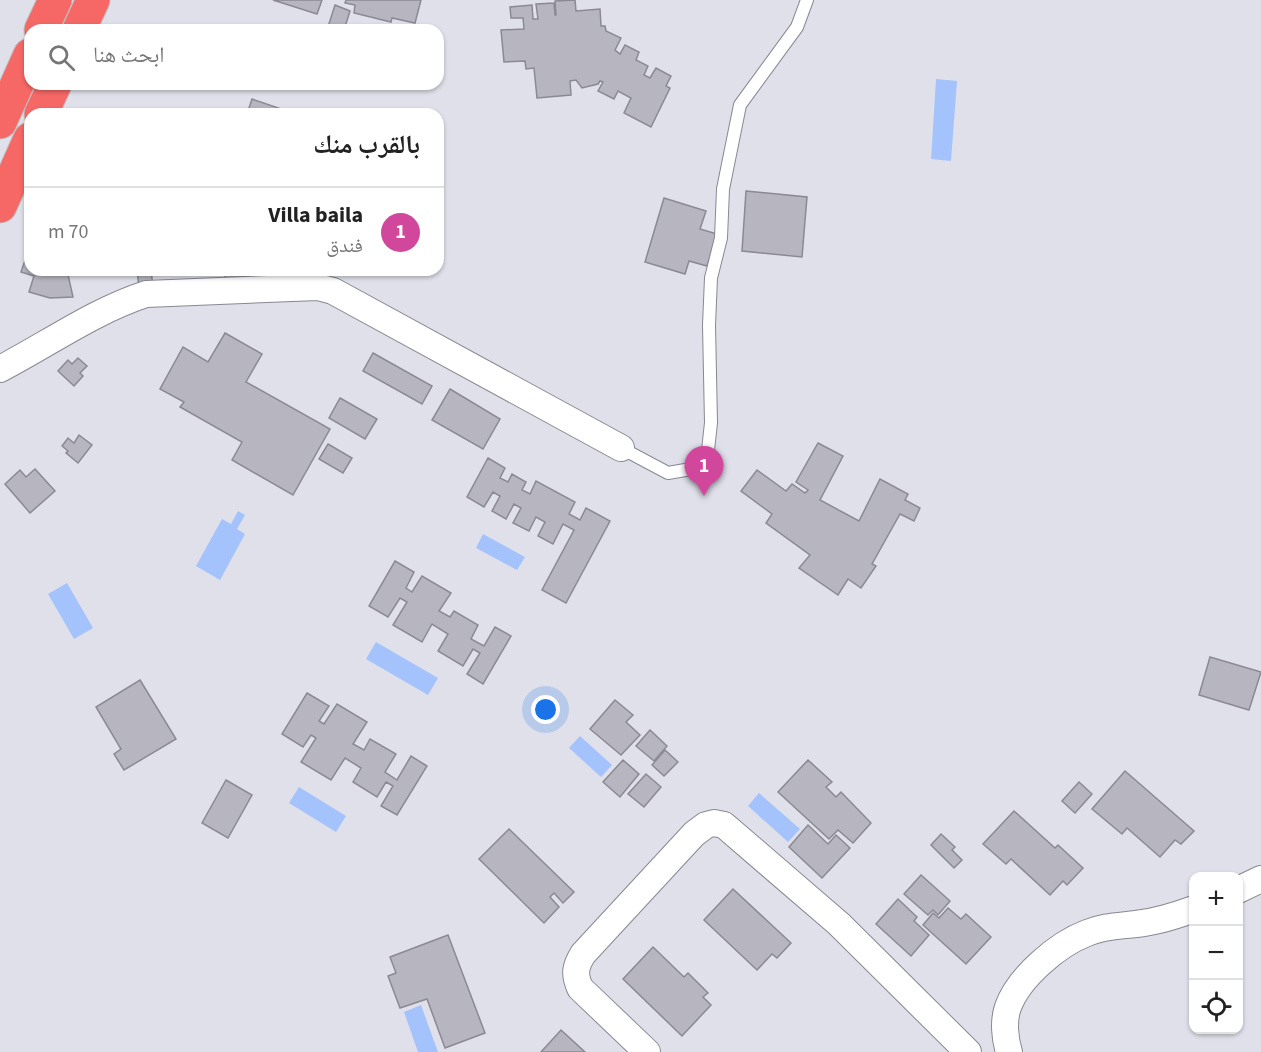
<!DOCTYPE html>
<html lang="ar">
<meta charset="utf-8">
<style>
:root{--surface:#fff;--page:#f2f2f2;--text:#222;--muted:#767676;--line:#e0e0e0;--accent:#1a73e8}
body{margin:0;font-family:"Source Sans 3","Noto Naskh Arabic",sans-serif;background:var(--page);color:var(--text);direction:rtl}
.controls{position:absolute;right:18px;bottom:18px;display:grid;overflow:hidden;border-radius:12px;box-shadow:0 2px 4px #0004}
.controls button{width:54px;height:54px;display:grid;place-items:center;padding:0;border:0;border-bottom:2px solid var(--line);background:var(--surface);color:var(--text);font:30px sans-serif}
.you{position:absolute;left:546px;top:710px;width:21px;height:21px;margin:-15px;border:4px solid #fff;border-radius:50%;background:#1a73e8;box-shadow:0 0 0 9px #1a73e833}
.badge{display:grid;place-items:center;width:39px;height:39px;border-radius:50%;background:var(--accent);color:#fff;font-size:20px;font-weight:700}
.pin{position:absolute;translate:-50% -50px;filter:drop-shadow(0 2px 3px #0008)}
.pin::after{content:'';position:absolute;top:32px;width:21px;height:18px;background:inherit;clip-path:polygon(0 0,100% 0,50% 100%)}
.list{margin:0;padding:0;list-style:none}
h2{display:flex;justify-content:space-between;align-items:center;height:78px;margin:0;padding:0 24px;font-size:26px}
h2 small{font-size:20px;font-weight:400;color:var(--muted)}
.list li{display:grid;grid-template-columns:39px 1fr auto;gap:18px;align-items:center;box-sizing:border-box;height:90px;padding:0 24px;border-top:2px solid var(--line)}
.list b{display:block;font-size:22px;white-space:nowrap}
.list p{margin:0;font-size:20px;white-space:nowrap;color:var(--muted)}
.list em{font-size:20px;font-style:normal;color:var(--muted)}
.icon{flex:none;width:33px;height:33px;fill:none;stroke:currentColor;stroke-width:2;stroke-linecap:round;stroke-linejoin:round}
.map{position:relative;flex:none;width:1261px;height:1052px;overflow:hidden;direction:ltr}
.search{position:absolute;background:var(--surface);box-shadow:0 2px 4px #0004;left:24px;top:24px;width:420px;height:66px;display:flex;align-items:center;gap:15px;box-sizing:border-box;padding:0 21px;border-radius:18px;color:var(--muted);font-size:22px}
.panel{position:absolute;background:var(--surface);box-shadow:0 2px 4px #0004;left:24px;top:108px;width:420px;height:168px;border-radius:18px;direction:rtl}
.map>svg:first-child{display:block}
.water{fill:#a4c3fc}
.building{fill:#b6b5c0;stroke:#8a8994;stroke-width:1.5}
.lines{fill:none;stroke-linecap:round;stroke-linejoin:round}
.lane-casing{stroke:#888892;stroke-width:14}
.street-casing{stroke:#888892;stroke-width:28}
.highway-casing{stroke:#bebebf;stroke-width:35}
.lane{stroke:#fff;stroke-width:12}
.street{stroke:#fff;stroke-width:26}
.highway{stroke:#f66866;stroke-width:33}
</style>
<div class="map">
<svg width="1261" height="1052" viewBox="0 0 1261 1052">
<rect width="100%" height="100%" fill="#e0e0eb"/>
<g class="water">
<polygon points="936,79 957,81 951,161 931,159"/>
<polygon points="238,511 245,515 237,529 245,534 220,580 196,566 222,519 231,524"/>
<polygon points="483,534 525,557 517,570 476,548"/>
<polygon points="67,583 93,628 74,639 48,594"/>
<polygon points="376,642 438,678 428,695 366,659"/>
<polygon points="580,736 612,765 601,777 569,748"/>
<polygon points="299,787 346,816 336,832 289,803"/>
<polygon points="759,793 800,829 788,842 748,806"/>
<polygon points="421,1005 438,1052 418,1052 404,1012"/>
</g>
<g class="building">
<polygon points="273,0 322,0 317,14"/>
<polygon points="346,0 421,0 415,23 392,18 391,22 354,13 355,5 345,3"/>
<polygon points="575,0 576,11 600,9 601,26 605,26 606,31 621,38 615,50 620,54 625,45 639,52 636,60 648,66 644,75 650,78 656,68 671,76 666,86 670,88 651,127 624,113 631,98 618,91 614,99 598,91 603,82 600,81 598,84 582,88 576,80 570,81 571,95 537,98 534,68 526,69 525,61 504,62 501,30 524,29 523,18 511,18 510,7 532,5 533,19 538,19 536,4 554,3 555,15 556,15 555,1"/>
<polygon points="335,5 350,11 344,30 327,30"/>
<polygon points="252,99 287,111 286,114 247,114"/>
<polygon points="746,191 807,197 802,257 742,251"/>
<polygon points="664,198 706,211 700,229 717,234 707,266 689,261 685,274 645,262"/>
<polygon points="30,246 30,270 67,270 73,297 50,298 29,292 34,276 21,272"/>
<polygon points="137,270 151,270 153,287 139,288"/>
<polygon points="225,270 254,270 255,279 225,280"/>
<polygon points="225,333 262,354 246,382 330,429 293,495 232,460 242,442 180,407 184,402 160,389 183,347 208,362"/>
<polygon points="373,353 432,386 422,404 363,371"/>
<polygon points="78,358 87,366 80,373 83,376 74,386 58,371 68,360 72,364"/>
<polygon points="450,389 500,419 483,449 432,420"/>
<polygon points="340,398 377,419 365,439 329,418"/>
<polygon points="79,435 92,445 78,463 66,453 68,451 62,446 68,438 74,443"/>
<polygon points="818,443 843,456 820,500 859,521 880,479 908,494 905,500 920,508 914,521 900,514 872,564 876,566 861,588 848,579 838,595 799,568 810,555 766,523 772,514 741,491 757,470 786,491 792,484 805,493 808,490 796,482"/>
<polygon points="328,444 352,458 343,473 319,459"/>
<polygon points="488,458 505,468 500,478 508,482 512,474 526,482 522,490 530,494 536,481 575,502 569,514 580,520 586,508 610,521 566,603 542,590 574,530 563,524 553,544 538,536 545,522 536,517 529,531 513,523 521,508 514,504 506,519 492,511 500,496 493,492 484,507 467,497"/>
<polygon points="35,469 55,491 30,513 5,484 20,470 26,477"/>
<polygon points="395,561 414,572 406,588 412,592 422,576 451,593 439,611 450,617 454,611 478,625 471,639 484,646 495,627 511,636 483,684 467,674 480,653 473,649 463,666 438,651 448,634 432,624 422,642 393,625 407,602 400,598 388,617 369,606"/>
<polygon points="1210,657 1261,672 1249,710 1199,695"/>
<polygon points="140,680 176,739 124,770 114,754 121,749 96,707"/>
<polygon points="307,693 329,706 319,721 324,724 337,704 367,722 353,744 364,750 370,739 396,754 385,772 397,780 411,756 427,766 397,815 381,806 393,786 386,782 377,797 353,782 361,768 345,758 331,780 301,762 316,738 311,735 303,747 282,734"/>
<polygon points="615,700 633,715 626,722 640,735 621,755 590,729"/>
<polygon points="650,730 667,746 654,761 636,746"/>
<polygon points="665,750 678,762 664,776 652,765"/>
<polygon points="623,760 639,774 620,797 603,782"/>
<polygon points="808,760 832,782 826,787 836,797 841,792 871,823 853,843 838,830 829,839 778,792"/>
<polygon points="1125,771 1194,831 1181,844 1175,840 1160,857 1127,828 1122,834 1092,809"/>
<polygon points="646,774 661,787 644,807 628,794"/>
<polygon points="226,780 252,795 228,838 202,823"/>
<polygon points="1079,782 1092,794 1075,813 1062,801"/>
<polygon points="1014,811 1055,848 1058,845 1083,868 1067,885 1063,881 1050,895 1011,859 1006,864 983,844"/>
<polygon points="808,825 828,844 836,835 850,848 822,878 789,847"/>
<polygon points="509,829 574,892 563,903 554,893 550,897 559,907 544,923 479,859"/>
<polygon points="941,834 955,847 952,850 962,860 954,868 931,845"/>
<polygon points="921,875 950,901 938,915 933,910 928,915 904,894"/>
<polygon points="733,889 791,943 777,958 772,954 757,970 704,920"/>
<polygon points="898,899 917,917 914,921 929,935 911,956 876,924"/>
<polygon points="948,908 961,919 966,914 991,937 966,964 923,925 933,913 939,918"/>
<polygon points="448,935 485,1033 445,1048 427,999 400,1008 388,976 396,973 390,957"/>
<polygon points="653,947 684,977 688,973 708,993 703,997 711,1005 682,1036 623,979"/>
<polygon points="561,1030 585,1052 541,1052"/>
</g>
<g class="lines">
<g class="lane-casing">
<polyline id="lane" points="621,448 668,473 691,469 708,450 711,423 709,325 711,278 721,238 723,189 740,105 797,27 807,0"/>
</g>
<g class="street-casing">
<g id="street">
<path d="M0,369C48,344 94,311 146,294L318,287L333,291L621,448"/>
<polyline points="1238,890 1261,879"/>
<path d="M647,1052L580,988C574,974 575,967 583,954L694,834L706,825L714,823L724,825L839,924L968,1052"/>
<path d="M1009,1052C1005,1039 1003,1021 1008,1007C1019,977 1058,944 1087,933C1103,926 1119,926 1136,924C1156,922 1175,916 1194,909"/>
</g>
</g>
<g class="highway-casing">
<g id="highway">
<polyline points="41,30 55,0"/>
<polyline points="79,30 93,0"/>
<polyline points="41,114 55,84"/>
<polyline points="0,122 30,55"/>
<polyline points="0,206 30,139"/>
</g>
</g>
<use href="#lane" class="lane"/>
<use href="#street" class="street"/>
<use href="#highway" class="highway"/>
</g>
</svg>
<div class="controls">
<button>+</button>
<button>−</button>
<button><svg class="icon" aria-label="locate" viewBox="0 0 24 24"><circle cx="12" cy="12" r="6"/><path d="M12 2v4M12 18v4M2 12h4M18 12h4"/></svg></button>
</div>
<div class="you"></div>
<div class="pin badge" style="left:704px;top:496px;background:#d1479c">1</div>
<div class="search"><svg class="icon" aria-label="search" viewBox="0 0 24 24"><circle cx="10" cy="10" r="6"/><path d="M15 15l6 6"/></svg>ابحث هنا</div>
<section class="panel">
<h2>بالقرب منك<small></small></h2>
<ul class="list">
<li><span class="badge" style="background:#d1479c">1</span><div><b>Villa baila</b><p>فندق</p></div><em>70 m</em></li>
</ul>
</section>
</div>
